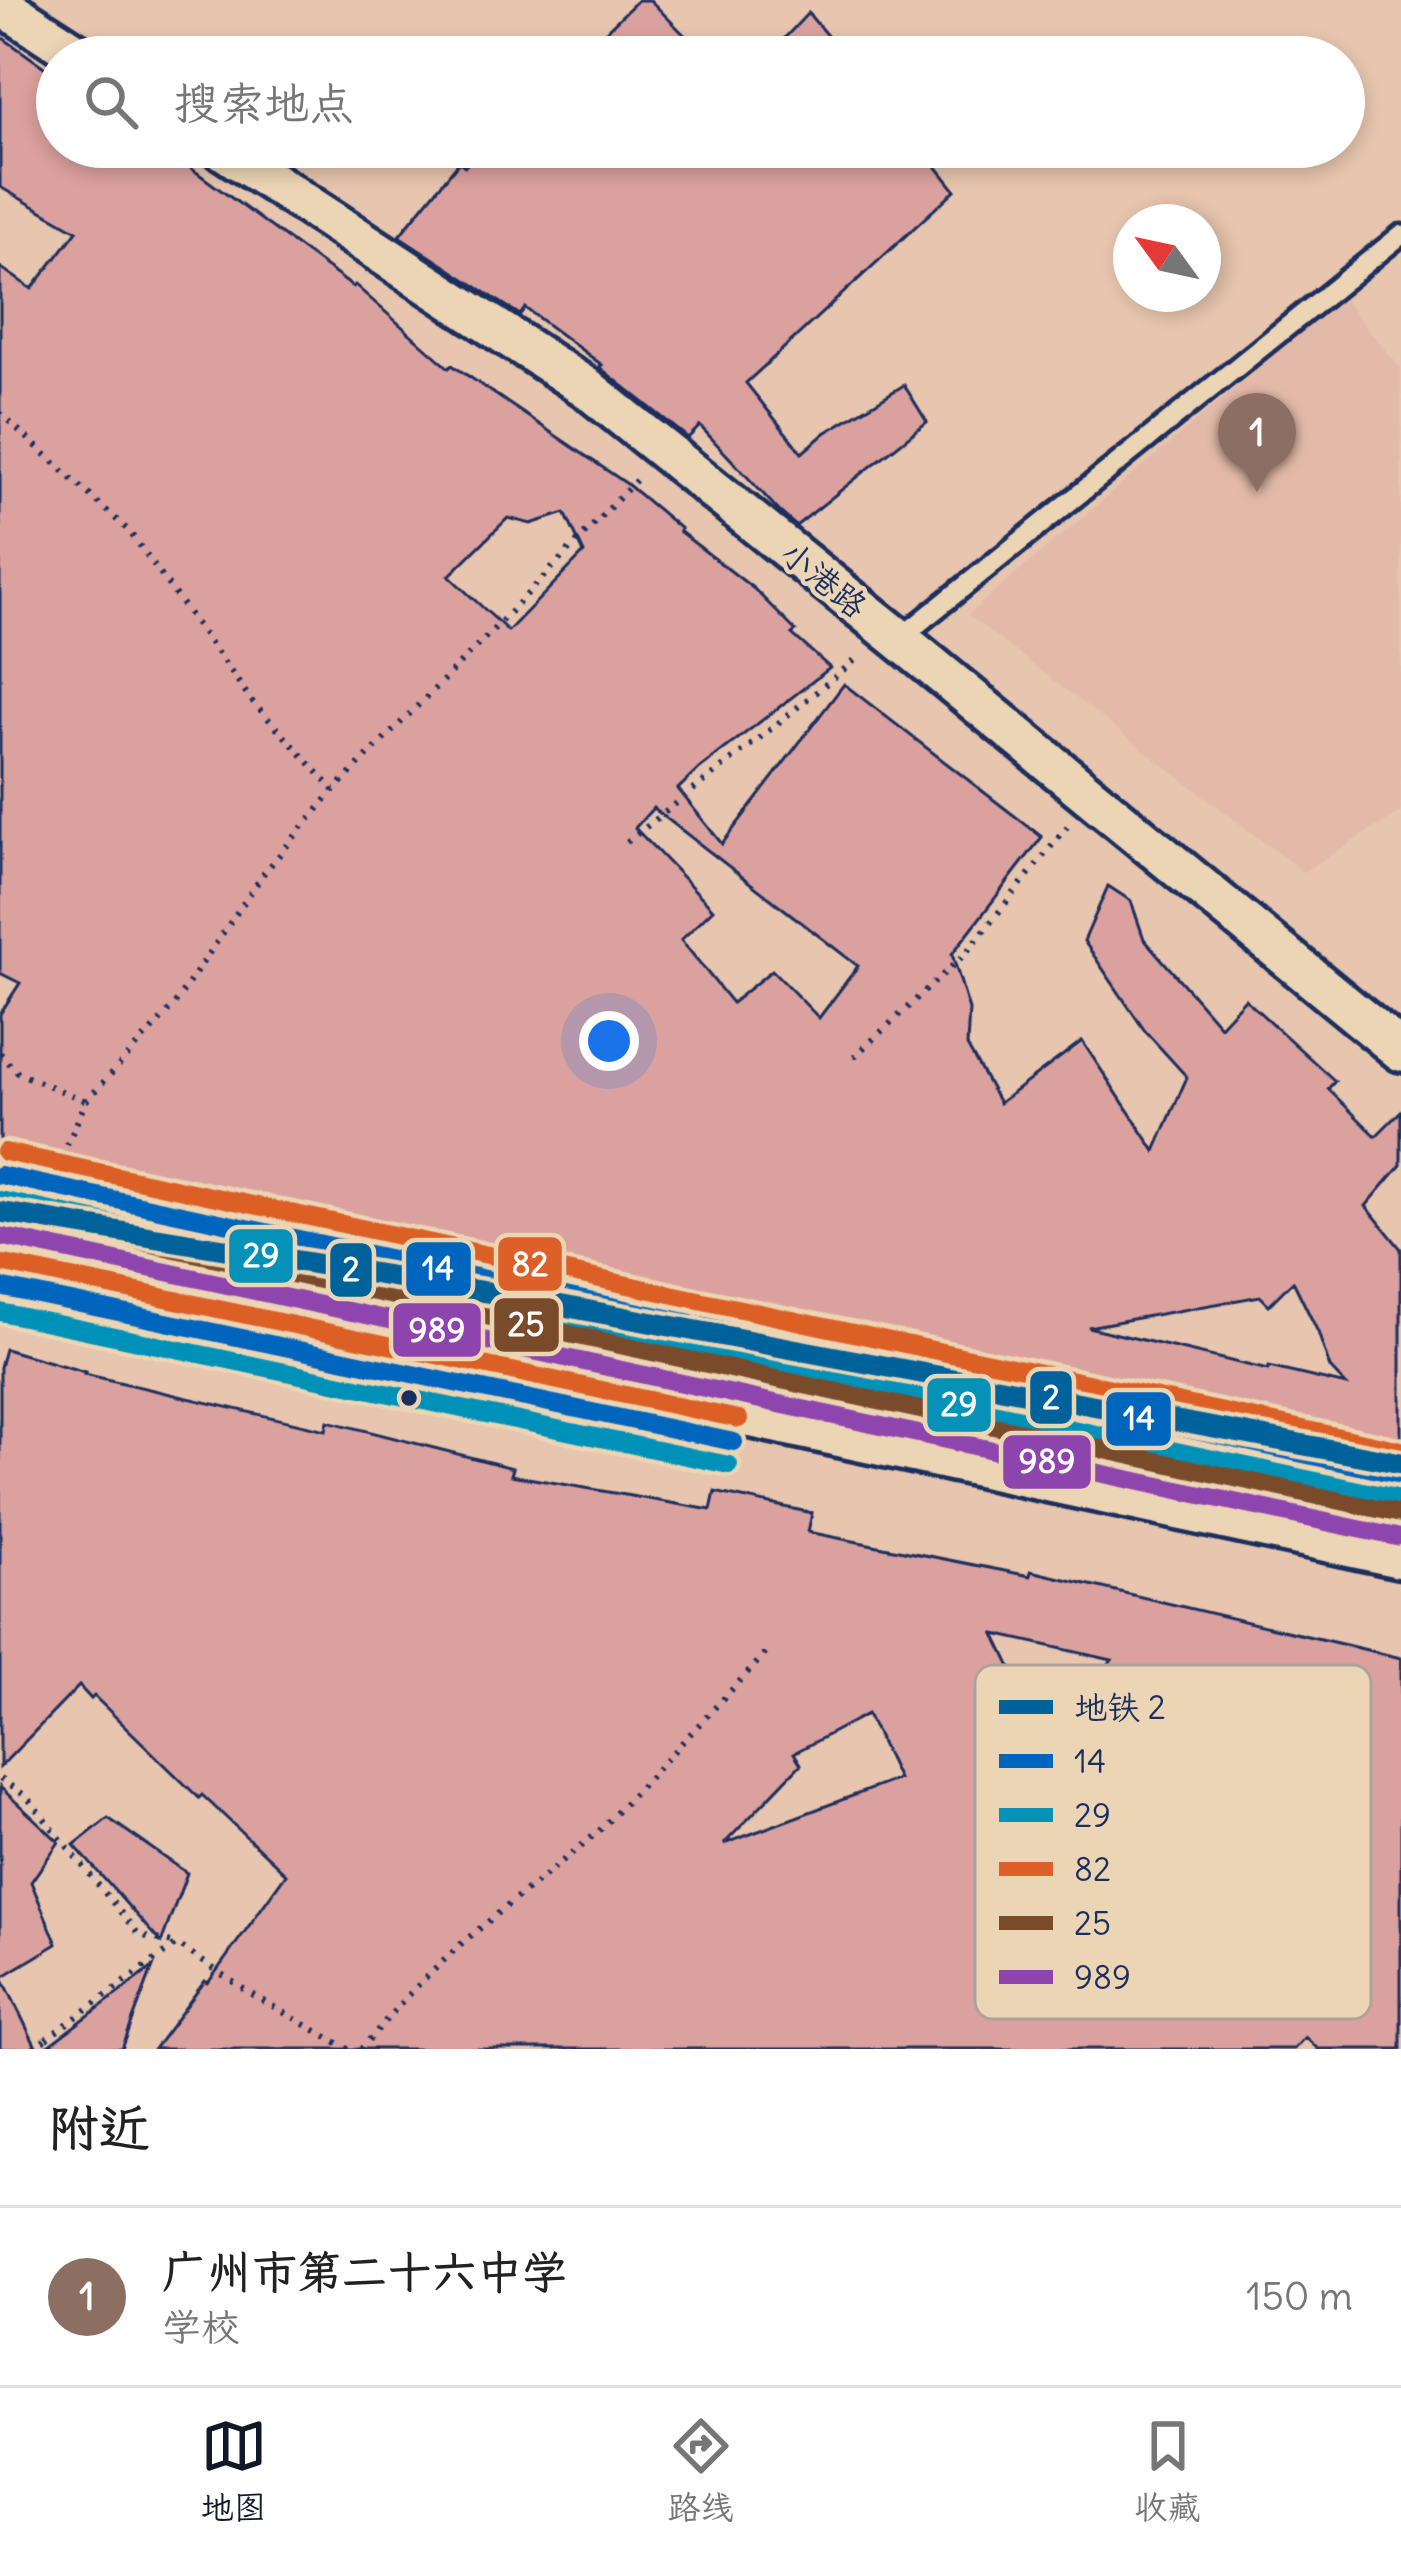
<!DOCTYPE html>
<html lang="zh">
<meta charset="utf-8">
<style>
:root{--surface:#fff;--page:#f2f2f2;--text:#222;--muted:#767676;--line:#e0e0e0;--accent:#111827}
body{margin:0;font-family:Delius,"LXGW WenKai TC",sans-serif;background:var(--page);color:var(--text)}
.compass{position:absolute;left:1113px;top:204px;width:108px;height:108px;border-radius:50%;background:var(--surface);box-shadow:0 6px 18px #0003;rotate:303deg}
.you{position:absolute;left:609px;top:1041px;width:42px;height:42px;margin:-30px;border:9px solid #fff;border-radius:50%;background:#1a73e8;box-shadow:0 0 0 18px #1a73e833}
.badge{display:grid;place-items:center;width:78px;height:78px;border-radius:50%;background:var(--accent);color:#fff;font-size:39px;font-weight:700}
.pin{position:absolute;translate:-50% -99px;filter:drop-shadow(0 3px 6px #0008)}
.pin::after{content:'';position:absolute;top:63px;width:42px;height:36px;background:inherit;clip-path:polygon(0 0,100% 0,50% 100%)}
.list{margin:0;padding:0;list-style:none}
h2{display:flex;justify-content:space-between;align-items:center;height:156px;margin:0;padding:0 48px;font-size:51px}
h2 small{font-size:39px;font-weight:400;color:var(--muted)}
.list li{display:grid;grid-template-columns:78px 1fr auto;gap:36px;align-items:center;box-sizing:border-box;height:180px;padding:0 48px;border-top:3px solid var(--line)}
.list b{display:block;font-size:45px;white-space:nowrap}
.list p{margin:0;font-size:39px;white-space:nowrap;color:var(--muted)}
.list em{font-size:39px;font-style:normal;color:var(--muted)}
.icon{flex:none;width:66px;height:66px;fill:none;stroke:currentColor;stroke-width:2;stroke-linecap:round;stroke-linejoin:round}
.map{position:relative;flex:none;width:1401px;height:2049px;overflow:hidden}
.search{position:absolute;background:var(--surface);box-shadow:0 6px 18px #0003;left:36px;right:36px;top:36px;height:132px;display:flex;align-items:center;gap:30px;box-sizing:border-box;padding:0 42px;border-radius:66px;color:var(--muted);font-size:45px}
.sheet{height:336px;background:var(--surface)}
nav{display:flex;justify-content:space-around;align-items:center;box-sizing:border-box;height:168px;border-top:3px solid var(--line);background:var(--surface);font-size:33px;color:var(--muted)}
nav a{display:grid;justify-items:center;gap:6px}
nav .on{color:var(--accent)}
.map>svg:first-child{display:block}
.built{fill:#e3baa9}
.building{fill:#dba19e;stroke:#1b2f5e;stroke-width:3;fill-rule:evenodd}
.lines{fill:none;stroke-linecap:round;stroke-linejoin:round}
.service-casing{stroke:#1b2f5e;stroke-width:27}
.minor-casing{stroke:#1b2f5e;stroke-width:48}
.secondary-casing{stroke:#1b2f5e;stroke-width:63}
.primary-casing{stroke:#1b2f5e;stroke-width:69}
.path{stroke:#1b2f5e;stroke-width:6;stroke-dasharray:3 9;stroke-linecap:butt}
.service{stroke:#ecd5b5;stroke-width:18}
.minor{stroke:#ecd5b5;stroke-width:39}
.secondary{stroke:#ecd5b5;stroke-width:54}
.primary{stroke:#ecd5b5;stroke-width:60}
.bus-1-casing{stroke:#ecd5b5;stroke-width:27}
.bus-2-casing{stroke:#ecd5b5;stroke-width:27}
.bus-3-casing{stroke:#ecd5b5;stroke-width:27}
.bus-4-casing{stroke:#ecd5b5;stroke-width:27}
.bus-5-casing{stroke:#ecd5b5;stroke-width:27}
.bus-1{stroke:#0065bd;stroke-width:18}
.bus-2{stroke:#0591b8;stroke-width:18}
.bus-3{stroke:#dc6028;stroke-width:18}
.bus-4{stroke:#7a4b2a;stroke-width:18}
.bus-5{stroke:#8e44ad;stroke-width:18}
.metro-1-casing{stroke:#ecd5b5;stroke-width:30}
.metro-1{stroke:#00629b;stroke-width:21}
.bus-dot{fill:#1b2f5e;stroke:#ecd5b5;stroke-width:4.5}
.labels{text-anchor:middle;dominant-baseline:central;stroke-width:9;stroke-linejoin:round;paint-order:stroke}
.street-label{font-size:33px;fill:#1b2f5e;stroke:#ecd5b5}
.key{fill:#ecd5b5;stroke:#ada39b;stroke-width:3}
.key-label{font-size:33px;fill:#1b2f5e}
.line-badge{stroke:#ecd5b5;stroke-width:4.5}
.badge-label{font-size:33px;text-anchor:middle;font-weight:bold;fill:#fff}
</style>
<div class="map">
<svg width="1401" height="2049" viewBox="0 0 1401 2049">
<rect width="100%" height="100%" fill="#e7c5ae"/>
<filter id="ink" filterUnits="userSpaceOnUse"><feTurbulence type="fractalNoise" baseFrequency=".00833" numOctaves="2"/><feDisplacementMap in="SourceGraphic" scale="24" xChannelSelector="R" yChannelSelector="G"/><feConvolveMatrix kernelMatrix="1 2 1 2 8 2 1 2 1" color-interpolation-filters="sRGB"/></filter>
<g filter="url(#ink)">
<polygon class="built" points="1342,297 1401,369 1401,812 1303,872 968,615"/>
<g class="building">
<polygon points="638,0 650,0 706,57 579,57"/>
<polygon points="808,13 845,57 767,57"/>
<path d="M0,36L57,76V147H162L353,287L355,285L449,368L452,365L627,484L681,529L679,531L754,589L796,631L792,634L830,668L700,768L678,789L722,844L844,684L1042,837L952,954L969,1010L967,1046L999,1103L1082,1041L1155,1151L1187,1077L1145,1031L1084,941L1108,886L1131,901L1144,939L1220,1026L1245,999L1335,1081L1328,1089L1376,1136L1401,1111V1165L1366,1206L1401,1249V1443L0,1144V1014L20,983L0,973V267L32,289L77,231L0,187ZM565,513L584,553L508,631L449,576L508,518L531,524ZM653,808L858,966L819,1018L772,970L732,1003L681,940L713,909L635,828ZM1293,1281L1318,1332L1330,1368L1346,1385L1269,1367L1268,1370L1088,1327L1260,1296L1269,1305Z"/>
<polygon points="485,147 921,147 955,190 746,383 802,453 825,433 904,385 927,422 796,526 779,511 700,426 688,438 599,367 602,365 525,308 520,315 399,236 459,162 465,166"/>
<path d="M5,1349L85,1372L84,1374L326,1430L328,1421L513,1468L511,1475L711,1510L715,1492L812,1513L808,1532L1030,1576L1031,1571L1401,1658V2049H1318L1305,2037L1294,2049H154L205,1981L208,1983L286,1874L202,1795L199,1798L94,1696L91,1699L79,1686L0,1767V1367ZM995,1634L1112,1660L1050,1748ZM867,1714L898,1779L724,1844L801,1764L794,1753ZM1141,1722L1187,1754L1157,1796L1077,1797Z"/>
<polygon points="0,1787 59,1842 31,1882 57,1944 2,1977 37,2049 0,2049"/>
<polygon points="108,1818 187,1873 161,1943 74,1845"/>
<polygon points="153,1967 122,2049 44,2049"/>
</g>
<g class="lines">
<g class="service-casing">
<polyline id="service" points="899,639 1401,235"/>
</g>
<g class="minor-casing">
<g id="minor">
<polyline points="0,4 82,57"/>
<polyline points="219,147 587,388 899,639 1401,1051"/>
</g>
</g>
<g class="secondary-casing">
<g id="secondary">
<polyline points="0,1175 1401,1475"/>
<polyline points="0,1248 1401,1550"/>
<polyline points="0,1287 455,1384"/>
</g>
</g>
<g class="primary-casing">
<polyline id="primary" points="0,1211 1401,1514"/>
</g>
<g class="path">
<polyline points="0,413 129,531 252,701 334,790"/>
<polyline points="627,842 761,737 859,657"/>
<polyline points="0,1053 18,1073 86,1101"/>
<polyline points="854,1057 966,953 1070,823"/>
<polyline points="67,1145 86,1101 171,1009 264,873 334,790 490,633 641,475"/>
<polyline points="0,1779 26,1796 139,1935 177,1944"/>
<polyline points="46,2039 177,1944 251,1994 349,2049"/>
<polyline points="33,2049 46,2039 55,2049"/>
<polyline points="361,2049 406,1997 463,1942 598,1832 768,1651"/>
</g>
<use href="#service" class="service"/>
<use href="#minor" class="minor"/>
<use href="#secondary" class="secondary"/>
<use href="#primary" class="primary"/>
<g class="bus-1-casing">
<g id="bus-1">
<polyline points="0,1175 1401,1475"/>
<polyline points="0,1287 734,1442"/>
</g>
</g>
<g class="bus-2-casing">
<g id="bus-2">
<polyline points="0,1200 1396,1498"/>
<polyline points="0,1312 729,1465"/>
</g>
</g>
<g class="bus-3-casing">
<g id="bus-3">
<polyline points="5,1152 1401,1450"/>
<polyline points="5,1264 739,1419"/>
</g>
</g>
<g class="bus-4-casing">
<polyline id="bus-4" points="0,1211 1401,1514"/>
</g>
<g class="bus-5-casing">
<polyline id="bus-5" points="0,1236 1396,1537"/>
</g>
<use href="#bus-1" class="bus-1"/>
<use href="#bus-2" class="bus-2"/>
<use href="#bus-3" class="bus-3"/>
<use href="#bus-4" class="bus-4"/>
<use href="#bus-5" class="bus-5"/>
<g class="metro-1-casing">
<polyline id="metro-1" points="0,1212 510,1296 1401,1463"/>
</g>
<use href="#metro-1" class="metro-1"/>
</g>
</g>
<circle class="bus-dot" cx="409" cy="1398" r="10"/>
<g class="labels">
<g class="street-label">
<text transform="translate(824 579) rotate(39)">小港路</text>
</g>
</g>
<rect x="975" y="1665" width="396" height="354" rx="18" class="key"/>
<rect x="999" y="1700" width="54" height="14" fill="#00629b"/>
<rect x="999" y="1754" width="54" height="14" fill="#0065bd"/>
<rect x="999" y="1808" width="54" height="14" fill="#0591b8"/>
<rect x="999" y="1862" width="54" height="14" fill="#dc6028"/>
<rect x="999" y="1916" width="54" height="14" fill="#7a4b2a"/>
<rect x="999" y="1970" width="54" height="14" fill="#8e44ad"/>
<g class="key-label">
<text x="1074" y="1719">地铁 2</text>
<text x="1074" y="1773">14</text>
<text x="1074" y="1827">29</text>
<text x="1074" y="1881">82</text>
<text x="1074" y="1935">25</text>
<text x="1074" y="1989">989</text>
</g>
<g class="line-badge">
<rect x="227" y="1227" width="68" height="58" rx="12" fill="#0591b8"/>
<rect x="496" y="1235" width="68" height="58" rx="12" fill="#dc6028"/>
<rect x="404" y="1240" width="69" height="58" rx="12" fill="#0065bd"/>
<rect x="328" y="1241" width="46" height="58" rx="12" fill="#00629b"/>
<rect x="492" y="1296" width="69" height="58" rx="12" fill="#7a4b2a"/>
<rect x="391" y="1301" width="92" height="58" rx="12" fill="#8e44ad"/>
<rect x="1028" y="1369" width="46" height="57" rx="12" fill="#00629b"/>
<rect x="925" y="1376" width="68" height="58" rx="12" fill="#0591b8"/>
<rect x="1104" y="1390" width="69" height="58" rx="12" fill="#0065bd"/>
<rect x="1001" y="1433" width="92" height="58" rx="12" fill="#8e44ad"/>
</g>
<g class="badge-label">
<text x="261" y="1267">29</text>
<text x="530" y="1276">82</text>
<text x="438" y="1280">14</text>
<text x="351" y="1281">2</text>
<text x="526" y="1336">25</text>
<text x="437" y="1342">989</text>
<text x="1051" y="1409">2</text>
<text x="959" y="1416">29</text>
<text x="1139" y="1430">14</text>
<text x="1047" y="1473">989</text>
</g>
</svg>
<svg class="compass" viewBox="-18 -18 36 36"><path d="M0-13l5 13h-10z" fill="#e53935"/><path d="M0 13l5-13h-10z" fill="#767676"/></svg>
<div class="you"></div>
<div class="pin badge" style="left:1257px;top:492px;background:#8d6e63">1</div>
<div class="search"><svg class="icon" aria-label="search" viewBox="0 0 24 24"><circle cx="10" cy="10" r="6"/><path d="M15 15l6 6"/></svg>搜索地点</div>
</div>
<section class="sheet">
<h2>附近<small></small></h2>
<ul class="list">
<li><span class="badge" style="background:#8d6e63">1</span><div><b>广州市第二十六中学</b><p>学校</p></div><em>150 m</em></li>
</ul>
</section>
<nav>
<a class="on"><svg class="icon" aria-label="map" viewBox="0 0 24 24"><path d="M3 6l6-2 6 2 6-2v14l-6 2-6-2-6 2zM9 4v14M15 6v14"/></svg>地图</a>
<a><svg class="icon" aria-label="directions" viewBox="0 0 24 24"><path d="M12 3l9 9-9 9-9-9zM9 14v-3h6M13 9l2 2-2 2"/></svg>路线</a>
<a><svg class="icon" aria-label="saved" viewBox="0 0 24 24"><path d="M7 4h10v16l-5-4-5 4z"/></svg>收藏</a>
</nav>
